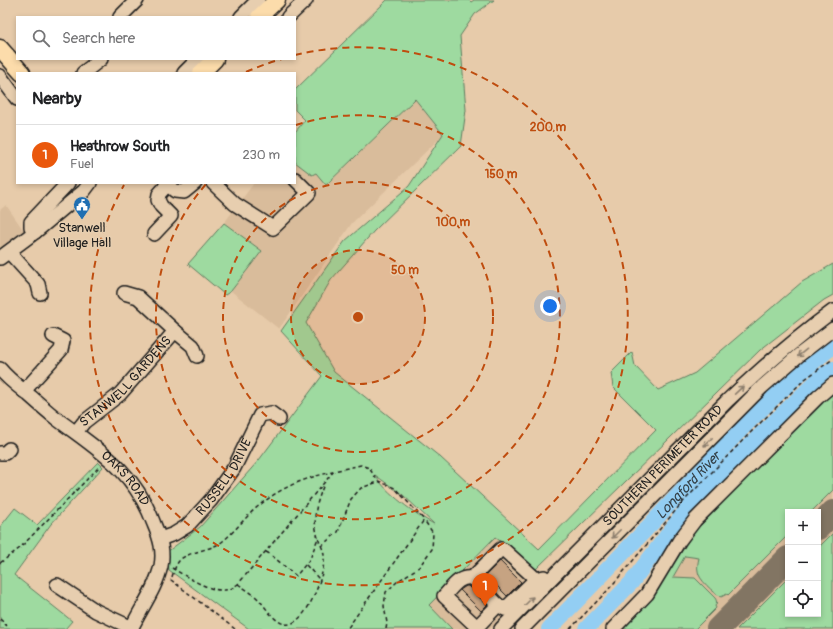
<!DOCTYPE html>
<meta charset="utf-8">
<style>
:root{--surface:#fff;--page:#f2f2f2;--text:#202124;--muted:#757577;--line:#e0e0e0;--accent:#ea580c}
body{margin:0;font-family:Pangolin,sans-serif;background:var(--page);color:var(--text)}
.controls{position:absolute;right:12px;bottom:12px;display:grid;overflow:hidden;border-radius:0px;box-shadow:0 2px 6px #0003}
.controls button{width:36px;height:36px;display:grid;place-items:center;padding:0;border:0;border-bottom:1px solid var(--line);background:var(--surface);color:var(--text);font:20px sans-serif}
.you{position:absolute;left:550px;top:306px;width:14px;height:14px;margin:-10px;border:3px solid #fff;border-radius:50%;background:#1a73e8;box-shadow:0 0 0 6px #1a73e833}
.badge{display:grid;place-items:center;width:26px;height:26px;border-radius:50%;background:var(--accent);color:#fff;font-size:13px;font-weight:700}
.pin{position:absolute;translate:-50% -33px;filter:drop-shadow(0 1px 2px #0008)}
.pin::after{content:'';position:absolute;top:21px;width:14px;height:12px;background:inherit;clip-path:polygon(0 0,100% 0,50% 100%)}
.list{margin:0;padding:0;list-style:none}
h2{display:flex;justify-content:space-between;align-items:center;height:52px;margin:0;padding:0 16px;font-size:17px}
h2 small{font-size:13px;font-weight:400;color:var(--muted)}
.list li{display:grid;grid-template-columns:26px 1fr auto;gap:12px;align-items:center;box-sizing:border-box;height:60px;padding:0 16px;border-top:1px solid var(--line)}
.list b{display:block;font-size:15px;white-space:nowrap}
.list p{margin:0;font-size:13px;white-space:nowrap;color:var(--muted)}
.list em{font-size:13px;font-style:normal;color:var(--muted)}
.icon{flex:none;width:22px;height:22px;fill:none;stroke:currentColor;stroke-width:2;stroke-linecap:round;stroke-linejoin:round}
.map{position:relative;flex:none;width:833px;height:629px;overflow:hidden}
.search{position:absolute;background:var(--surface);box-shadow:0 2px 6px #0003;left:16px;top:16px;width:280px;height:44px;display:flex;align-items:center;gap:10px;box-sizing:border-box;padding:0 14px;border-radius:0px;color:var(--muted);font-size:15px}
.panel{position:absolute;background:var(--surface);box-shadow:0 2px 6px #0003;left:16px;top:72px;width:280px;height:112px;border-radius:0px}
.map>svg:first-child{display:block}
.built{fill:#d9bc9b;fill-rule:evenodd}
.green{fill:#9edaa0;stroke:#5d7b5e;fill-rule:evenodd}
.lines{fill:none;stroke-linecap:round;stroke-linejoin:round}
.river{stroke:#93cef3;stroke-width:16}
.taxiway{stroke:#827463;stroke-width:24}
.building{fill:#c6a382;stroke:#1c1c1c}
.minor-casing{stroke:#1c1c1c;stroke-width:16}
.major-casing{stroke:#1c1c1c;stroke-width:19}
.path{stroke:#1c1c1c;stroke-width:1.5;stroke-dasharray:4 3;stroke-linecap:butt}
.minor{stroke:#e7ceaf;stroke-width:13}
.major{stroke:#fcdcab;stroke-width:16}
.oneway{stroke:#8c7e6d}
.ring{fill:none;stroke:#bf4d0f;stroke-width:2;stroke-dasharray:7 5}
.labels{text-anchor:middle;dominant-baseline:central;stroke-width:3;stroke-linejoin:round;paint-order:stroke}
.poi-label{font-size:13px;fill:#1c1c1c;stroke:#e7ceaf}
.street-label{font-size:13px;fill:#1c1c1c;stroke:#e7ceaf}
.water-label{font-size:14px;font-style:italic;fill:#344047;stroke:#e7ceaf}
.centre{fill:#bf4d0f;stroke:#e7ceaf;stroke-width:2}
.ring-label{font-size:12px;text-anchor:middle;font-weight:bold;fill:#bf4d0f;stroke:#e7ceaf;stroke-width:3;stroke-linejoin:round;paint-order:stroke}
</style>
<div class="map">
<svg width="833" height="629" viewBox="0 0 833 629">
<rect width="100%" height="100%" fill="#e7cbaa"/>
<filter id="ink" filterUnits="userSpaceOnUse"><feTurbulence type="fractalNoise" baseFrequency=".025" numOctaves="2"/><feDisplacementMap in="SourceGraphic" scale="8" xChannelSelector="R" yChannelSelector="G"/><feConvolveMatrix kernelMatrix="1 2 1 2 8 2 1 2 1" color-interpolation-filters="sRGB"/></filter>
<g filter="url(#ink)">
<g class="built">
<polygon points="415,99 444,134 352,223 279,329 231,291 262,251 224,223 254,183 295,183 295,162 312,175 316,173 326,185"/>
<polygon points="6,205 24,231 0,249 0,210"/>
<path d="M833,402V629H628L667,580L685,547ZM788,512H818V614H788Z"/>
<polygon points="496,537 536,569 540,573 509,611 490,629 452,629 429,605"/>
</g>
<g class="green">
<path d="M387,0H469L471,2L474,0H494L475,14L460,36L466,110L461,146L374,231L331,280L306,323L334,372L440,457L539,549L656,430L613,387L611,373L632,352L635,366L658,390L695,373L802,282L833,264V295L824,300L760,350L536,569L495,537L429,605L452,629H249L169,570L167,552L200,527L259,460L322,376L281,331L345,241L409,186L443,134L415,99L326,185L316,173L312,175L295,162V132L305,120L295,110V90ZM375,475L403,495L434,524C416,515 385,492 375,475Z"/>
<polygon points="224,223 262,251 231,291 225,295 188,264"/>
<path d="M833,394V490L811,512H788V535L728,595L727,594L721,597C714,593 698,579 698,571C697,567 698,562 699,558L685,556L673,577L695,578L715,598C717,601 717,603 715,606L716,608L695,629H623L648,603L695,531L751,473L820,403Z"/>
<polygon points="98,462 103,467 51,524 14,575 72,621 65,629 0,629 0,527 15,508 37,525"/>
<polygon points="833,533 833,629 737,629 788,578 788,614 818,614 818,548"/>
</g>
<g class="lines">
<g class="river">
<path id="s1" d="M549,629C588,589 627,550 665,509C719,452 772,394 833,346"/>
<polyline points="586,629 631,583 684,513 704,489 821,377 833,369"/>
</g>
<g class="taxiway">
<polyline points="818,528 833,512"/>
<polyline points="718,629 788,558"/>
</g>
</g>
<g class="building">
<polygon points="500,561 521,582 507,596 486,575"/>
<polygon points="466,586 468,586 487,605 481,611 460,590"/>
</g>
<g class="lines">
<g class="minor-casing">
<g id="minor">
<polyline points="120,17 137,0"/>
<polyline points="241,17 258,0"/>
<polyline points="288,17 306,0"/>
<polyline points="83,73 101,59"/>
<polyline points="184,73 198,59"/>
<polyline points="0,76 17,99"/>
<polyline points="166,183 175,191 184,192 195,183"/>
<polyline points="213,183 235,204 273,228 309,193 295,179"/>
<polyline points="35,232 31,227 31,222 68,183"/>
<polyline points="154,234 171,216 161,206 158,200 159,194 168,184"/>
<polyline points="9,252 38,284 40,293"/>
<polyline points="0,258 35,232 84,191 90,183"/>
<polyline points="124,293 138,297 175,331 193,346 197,356"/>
<path id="s2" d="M0,369C8,379 19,387 29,395C38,403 48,412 57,419C101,452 134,470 154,524C160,538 164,551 161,566C156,588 141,608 131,629"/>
<polyline points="24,391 61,350 63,341 53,336"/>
<path id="s3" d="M76,432L84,422L120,394L175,331"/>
<polyline points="0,453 5,453 9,449"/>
<path id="s4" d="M160,539L174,534L187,526L211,500L234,468L260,415L271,413L279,419"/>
<path d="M472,578C458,576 453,587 444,596L477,627"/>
<polyline points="57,585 96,611 132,628"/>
<polyline points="498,605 472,578 501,549 504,550 536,579"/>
<polyline points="477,629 477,627 498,605 505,609 536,579 544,577"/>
<path id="s5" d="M501,629L728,400C762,368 796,338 833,311"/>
<polyline points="522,629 762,387 799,355 833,329"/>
<polyline points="613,629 647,594 679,541 695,520 818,397 833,384"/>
</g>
</g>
<g class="major-casing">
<g id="major">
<polyline points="259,17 277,0"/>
<polyline points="0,48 22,73"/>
<polyline points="201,73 215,59"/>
</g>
</g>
<g class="path">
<path d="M318,538C312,516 316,505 324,484"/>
<polyline points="321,546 338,532 351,499 361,488 378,482"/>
<polyline points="0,563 20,548 100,466"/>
<polyline points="306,565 320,580"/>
<path d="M172,568C186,576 213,595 230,589C233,588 235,586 238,584L334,471L361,465L369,468L378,481L395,488L424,520L347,629"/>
<path d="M238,584C245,589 254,594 260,601C267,609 273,620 284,624C306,629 326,572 324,556C324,550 320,544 318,538L310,559L296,576L270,554L266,552L263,553"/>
<polyline points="0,619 7,626"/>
<path d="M235,629L171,580C173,574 175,566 179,561C187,551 211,551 223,541C234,532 243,520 254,510C277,489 303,478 333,472"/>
<polyline points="386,629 387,623 384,606 386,592 398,581 419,567 432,549 433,533 424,520"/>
<polyline points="570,629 608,590 682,503 749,434 805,379 833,359"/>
</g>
<use href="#minor" class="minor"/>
<use href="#major" class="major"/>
</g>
<defs><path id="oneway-shaft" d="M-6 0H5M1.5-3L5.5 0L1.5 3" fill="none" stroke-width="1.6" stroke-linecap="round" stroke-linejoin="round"/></defs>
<g class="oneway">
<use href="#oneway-shaft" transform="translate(802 353) rotate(141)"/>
<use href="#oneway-shaft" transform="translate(739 390) rotate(-43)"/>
<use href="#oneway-shaft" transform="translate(708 442) rotate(135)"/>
<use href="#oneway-shaft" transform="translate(616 534) rotate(135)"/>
<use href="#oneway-shaft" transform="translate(529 601) rotate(-45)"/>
</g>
</g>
<circle cx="358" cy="317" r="67" fill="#bf4d0f" fill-opacity=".12"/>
<g class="ring">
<circle cx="358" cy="317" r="67"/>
<circle cx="358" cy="317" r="135"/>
<path d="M296 125A202 202 0 1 1 207 183"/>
<path d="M246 72A269 269 0 0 1 282 59M295 55A269 269 0 1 1 124 185"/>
</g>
<defs>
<g id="civic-pin" transform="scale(0.9)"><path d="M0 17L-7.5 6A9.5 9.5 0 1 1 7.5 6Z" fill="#1f6fb2" stroke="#e7ceaf"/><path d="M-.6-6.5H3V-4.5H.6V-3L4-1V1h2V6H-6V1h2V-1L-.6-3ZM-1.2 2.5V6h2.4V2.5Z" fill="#fff"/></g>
</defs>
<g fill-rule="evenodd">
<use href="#civic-pin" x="82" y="205"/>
</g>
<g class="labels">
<g class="poi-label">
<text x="82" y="228">Stanwell<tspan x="82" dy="15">Village Hall</tspan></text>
</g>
<g class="street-label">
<text stroke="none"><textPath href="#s3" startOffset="71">STANWELL GARDENS</textPath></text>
<text stroke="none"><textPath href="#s5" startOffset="230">SOUTHERN PERIMETER ROAD</textPath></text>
<text stroke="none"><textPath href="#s4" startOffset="92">RUSSELL DRIVE</textPath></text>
<text stroke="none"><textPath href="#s2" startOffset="167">OAKS ROAD</textPath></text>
</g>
<g class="water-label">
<text stroke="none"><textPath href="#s1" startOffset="200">Longford River</textPath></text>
</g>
</g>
<circle cx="358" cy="317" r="6" class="centre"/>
<g class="ring-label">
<text x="548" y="131">200 m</text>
<text x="501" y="178">150 m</text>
<text x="453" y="226">100 m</text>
<text x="405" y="274">50 m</text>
</g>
</svg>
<div class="controls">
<button>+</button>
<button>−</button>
<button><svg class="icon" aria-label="locate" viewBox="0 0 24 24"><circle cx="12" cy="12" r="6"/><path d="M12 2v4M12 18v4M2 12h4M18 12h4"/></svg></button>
</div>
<div class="you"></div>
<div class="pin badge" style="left:485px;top:606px">1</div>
<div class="search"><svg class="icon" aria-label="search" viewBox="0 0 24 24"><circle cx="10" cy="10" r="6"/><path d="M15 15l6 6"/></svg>Search here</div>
<section class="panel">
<h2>Nearby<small></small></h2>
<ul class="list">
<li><span class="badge">1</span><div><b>Heathrow South</b><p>Fuel</p></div><em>230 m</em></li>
</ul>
</section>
</div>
